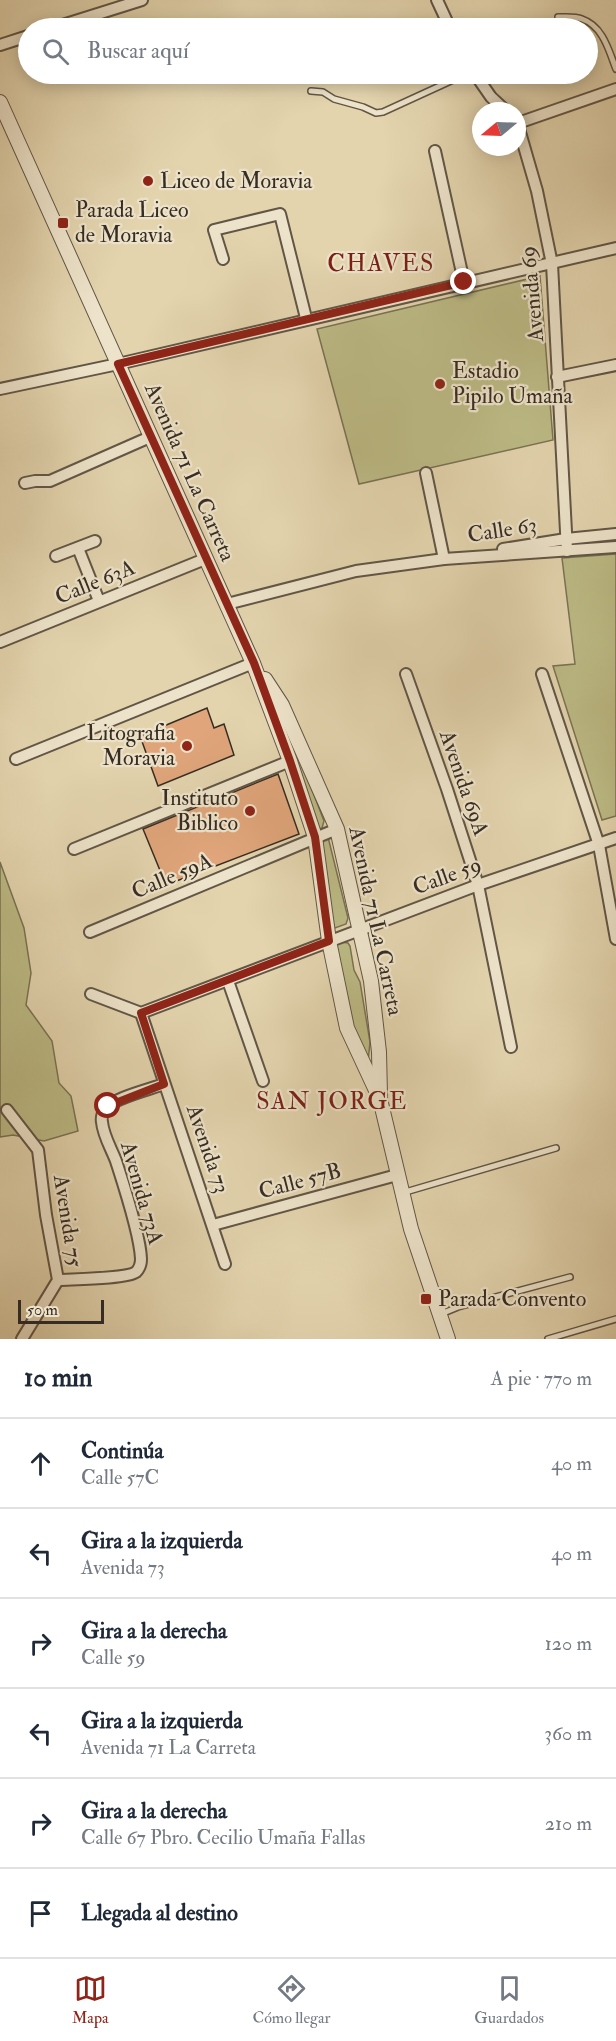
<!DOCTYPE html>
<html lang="es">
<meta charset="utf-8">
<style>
:root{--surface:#fff;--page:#f6f6f7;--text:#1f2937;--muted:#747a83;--line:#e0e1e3;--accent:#8f2418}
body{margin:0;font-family:"IM FELL Double Pica",serif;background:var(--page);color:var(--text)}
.compass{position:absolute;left:472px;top:102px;width:54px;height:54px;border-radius:50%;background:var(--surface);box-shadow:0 3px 15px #0003;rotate:251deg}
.scale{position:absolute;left:18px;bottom:15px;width:86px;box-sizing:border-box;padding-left:6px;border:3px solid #362c23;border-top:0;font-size:16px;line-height:21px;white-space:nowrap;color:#362c23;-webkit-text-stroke:4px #ede3ca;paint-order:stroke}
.stop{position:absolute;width:18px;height:18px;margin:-14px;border:4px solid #8f2418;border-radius:50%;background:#fff}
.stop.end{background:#8f2418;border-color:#fff;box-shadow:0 2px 6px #0008}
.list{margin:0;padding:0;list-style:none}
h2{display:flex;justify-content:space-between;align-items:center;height:78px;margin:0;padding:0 24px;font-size:26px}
h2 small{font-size:20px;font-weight:400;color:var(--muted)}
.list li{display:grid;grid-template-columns:39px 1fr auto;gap:18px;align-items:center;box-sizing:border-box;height:90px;padding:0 24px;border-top:2px solid var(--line)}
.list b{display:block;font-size:22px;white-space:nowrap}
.list p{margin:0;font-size:20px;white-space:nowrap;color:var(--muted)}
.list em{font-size:20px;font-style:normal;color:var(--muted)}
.icon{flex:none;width:33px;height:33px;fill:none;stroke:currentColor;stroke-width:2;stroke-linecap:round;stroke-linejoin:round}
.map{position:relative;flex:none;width:616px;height:1339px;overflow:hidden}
.search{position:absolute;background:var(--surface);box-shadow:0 3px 15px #0003;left:18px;right:18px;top:18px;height:66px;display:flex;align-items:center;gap:15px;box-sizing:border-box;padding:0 21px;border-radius:33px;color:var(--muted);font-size:22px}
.sheet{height:618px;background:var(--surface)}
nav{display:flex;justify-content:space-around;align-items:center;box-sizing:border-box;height:84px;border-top:2px solid var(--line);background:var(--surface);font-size:16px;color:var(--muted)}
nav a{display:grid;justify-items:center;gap:3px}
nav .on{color:var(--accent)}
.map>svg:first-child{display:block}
.green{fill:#bcba85;stroke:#797354;stroke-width:1.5}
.building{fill:#e0a57b;stroke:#362c23;stroke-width:1.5}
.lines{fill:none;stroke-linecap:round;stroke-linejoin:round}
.service-casing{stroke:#615646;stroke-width:8}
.minor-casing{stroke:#615646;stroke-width:14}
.tertiary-casing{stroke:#615646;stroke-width:16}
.service{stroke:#ede3ca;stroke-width:5}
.minor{stroke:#ede3ca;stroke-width:10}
.tertiary{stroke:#ede3ca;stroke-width:14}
.route{stroke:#8f2418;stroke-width:8}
.poi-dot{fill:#8f2418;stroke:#ede3ca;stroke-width:2}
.labels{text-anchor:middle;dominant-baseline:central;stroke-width:4.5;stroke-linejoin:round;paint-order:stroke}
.poi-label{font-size:22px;fill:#362c23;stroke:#ede3ca;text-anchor:start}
.street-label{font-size:22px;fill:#362c23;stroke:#ede3ca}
.neighbourhood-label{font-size:24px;letter-spacing:1.5px;fill:#7a1f14;stroke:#ede3ca}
</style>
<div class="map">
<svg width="616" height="1339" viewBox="0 0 616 1339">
<rect width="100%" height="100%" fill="#e3d4ae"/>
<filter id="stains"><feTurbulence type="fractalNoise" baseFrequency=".00333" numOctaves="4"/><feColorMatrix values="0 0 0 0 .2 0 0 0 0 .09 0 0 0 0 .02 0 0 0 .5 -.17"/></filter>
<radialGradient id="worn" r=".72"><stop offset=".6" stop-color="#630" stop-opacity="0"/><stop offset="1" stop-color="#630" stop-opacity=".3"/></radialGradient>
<g class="green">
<polygon points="540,276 553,440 359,484 317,329"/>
<polygon points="616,554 616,816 602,820 553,666 575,664 562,558"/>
<polygon points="287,725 324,821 322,828 319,829 279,726"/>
<polygon points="328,837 348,918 346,924 335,928 332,926 318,838"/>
<polygon points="0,862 24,928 31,973 26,1005 52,1041 59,1083 71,1096 78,1131 44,1141 13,1135 0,1137"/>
<polygon points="341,942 348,943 350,946 354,970 360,982 370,1042 368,1062 357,1045 336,945"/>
</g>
<g class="building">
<polygon points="207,708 214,728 224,724 234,755 158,786 140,736"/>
<polygon points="278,774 299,834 166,885 143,829"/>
</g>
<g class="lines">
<g class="service-casing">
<g id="service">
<path d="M558,17C565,17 575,16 582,19C603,26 609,51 616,69"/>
<polyline points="311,91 323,92 334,99 363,107 376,113 383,112 466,74"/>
<polyline points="402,1193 556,1148"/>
<polyline points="441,1314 458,1307 570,1277"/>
<polyline points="548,1339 616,1319"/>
</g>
</g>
<g class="minor-casing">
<g id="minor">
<polyline points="437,0 450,28"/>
<polyline points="53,28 142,0"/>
<polyline points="0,45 28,36"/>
<polyline points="475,74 491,97 506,111"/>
<polyline points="517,122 537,191 552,264 567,551"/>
<polyline points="518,123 616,89"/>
<polyline points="435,151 464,282"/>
<polyline points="223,259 214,230 280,214 306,318"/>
<polyline points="557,377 616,365"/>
<polyline points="0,389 118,364 616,248"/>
<polyline points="426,473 444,559"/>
<polyline points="25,483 35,481 50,481 150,437"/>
<polyline points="78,548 99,601"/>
<polyline points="503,549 566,539 616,534"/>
<polyline points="56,556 95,541"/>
<polyline points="227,604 356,571 444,559 616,547"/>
<polyline points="0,642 205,559"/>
<polyline points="406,674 447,789 478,885 511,1047"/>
<polyline points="542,674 599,845 616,939"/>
<polyline points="16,759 253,663"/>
<polyline points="74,849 290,761"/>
<polyline points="90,932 337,829"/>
<polyline points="228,981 263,1081"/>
<polyline points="91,994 141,1013 478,885 616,838"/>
<polyline points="141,1013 225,1264"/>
<polyline points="7,1110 38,1150 46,1215 58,1280 22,1339"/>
<polyline points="213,1225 397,1175"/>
<path d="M58,1280C72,1279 126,1279 136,1272C139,1269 141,1264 141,1259C140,1234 124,1186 116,1161C111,1148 103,1135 102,1122C101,1118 103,1112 105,1109C113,1098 151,1089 164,1084"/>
</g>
</g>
<g class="tertiary-casing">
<g id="tertiary">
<polyline points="0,102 253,663 290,761 315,837 329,941 347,1028 380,1099 411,1229 448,1339"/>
<polyline points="265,679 282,705 337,829 371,981 379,1052 380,1095"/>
</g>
</g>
<use href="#service" class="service"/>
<use href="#minor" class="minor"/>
<use href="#tertiary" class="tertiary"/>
</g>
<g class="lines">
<polyline class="route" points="108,1106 164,1084 141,1013 329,941 315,837 290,761 254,663 118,364 464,282"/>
</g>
<g class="poi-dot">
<circle cx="148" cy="181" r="6"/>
<rect x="57" y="217" width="12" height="12" rx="3"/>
<circle cx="440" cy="384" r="6"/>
<circle cx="187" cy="746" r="6"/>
<circle cx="250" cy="811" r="6"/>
<rect x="420" y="1293" width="12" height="12" rx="3"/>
</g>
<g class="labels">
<g class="poi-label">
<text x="160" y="181">Liceo de Moravia</text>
<text x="75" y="210">Parada Liceo<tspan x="75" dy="25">de Moravia</tspan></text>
<text x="452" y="371">Estadio<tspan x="452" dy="25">Pipilo Umaña</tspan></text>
<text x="175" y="733" text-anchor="end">Litografia<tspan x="175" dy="25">Moravia</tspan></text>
<text x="238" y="798" text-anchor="end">Instituto<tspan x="238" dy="25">Biblico</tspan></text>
<text x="438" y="1299">Parada Convento</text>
</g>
<g class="street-label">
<text transform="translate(532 294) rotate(-95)">Avenida 69</text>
<text transform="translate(190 472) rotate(66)">Avenida 71 La Carreta</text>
<text transform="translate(502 530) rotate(-9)">Calle 63</text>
<text transform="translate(95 582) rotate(-22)">Calle 63A</text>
<text transform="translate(464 783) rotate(71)">Avenida 69A</text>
<text transform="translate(172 876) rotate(-23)">Calle 59A</text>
<text transform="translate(447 876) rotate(-20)">Calle 59</text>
<text transform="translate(376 921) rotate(78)">Avenida 71 La Carreta</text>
<text transform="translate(208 1149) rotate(71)">Avenida 73</text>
<text transform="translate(300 1181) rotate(-15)">Calle 57B</text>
<text transform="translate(142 1193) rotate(74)">Avenida 73A</text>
<text transform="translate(68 1221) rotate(81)">Avenida 75</text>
</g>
<g class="neighbourhood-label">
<text x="381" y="263">CHAVES</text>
<text x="332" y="1101">SAN JORGE</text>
</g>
</g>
<rect width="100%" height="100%" filter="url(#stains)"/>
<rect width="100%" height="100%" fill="url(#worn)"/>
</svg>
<svg class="compass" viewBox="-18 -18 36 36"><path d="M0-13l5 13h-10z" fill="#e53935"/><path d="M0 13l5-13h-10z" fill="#747a83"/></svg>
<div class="scale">50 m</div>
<div class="stop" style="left:108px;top:1106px"></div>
<div class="stop end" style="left:464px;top:282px"></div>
<div class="search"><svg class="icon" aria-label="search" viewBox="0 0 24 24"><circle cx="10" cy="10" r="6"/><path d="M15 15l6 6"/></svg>Buscar aquí</div>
</div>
<section class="sheet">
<h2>10 min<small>A pie · 770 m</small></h2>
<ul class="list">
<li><svg class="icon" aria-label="ahead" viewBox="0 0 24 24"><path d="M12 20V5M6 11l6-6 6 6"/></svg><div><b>Continúa</b><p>Calle 57C</p></div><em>40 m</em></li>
<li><svg class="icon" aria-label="left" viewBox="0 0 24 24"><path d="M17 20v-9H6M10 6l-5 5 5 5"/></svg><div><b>Gira a la izquierda</b><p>Avenida 73</p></div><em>40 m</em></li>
<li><svg class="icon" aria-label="right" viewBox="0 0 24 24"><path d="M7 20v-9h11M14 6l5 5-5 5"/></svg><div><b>Gira a la derecha</b><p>Calle 59</p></div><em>120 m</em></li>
<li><svg class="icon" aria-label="left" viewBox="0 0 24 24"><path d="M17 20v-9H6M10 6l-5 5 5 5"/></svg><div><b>Gira a la izquierda</b><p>Avenida 71 La Carreta</p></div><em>360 m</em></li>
<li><svg class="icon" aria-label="right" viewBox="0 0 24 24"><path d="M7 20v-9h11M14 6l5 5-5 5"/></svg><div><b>Gira a la derecha</b><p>Calle 67 Pbro. Cecilio Umaña Fallas</p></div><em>210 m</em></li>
<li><svg class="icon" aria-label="arrive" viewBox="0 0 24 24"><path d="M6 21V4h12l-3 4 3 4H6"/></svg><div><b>Llegada al destino</b></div></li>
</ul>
</section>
<nav>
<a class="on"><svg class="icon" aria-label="map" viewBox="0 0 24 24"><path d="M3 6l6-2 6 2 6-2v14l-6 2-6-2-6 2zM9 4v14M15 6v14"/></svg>Mapa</a>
<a><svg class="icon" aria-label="directions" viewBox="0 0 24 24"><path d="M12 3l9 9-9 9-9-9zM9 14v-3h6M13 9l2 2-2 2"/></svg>Cómo llegar</a>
<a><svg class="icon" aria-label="saved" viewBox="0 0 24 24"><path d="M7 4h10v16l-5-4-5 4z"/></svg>Guardados</a>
</nav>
